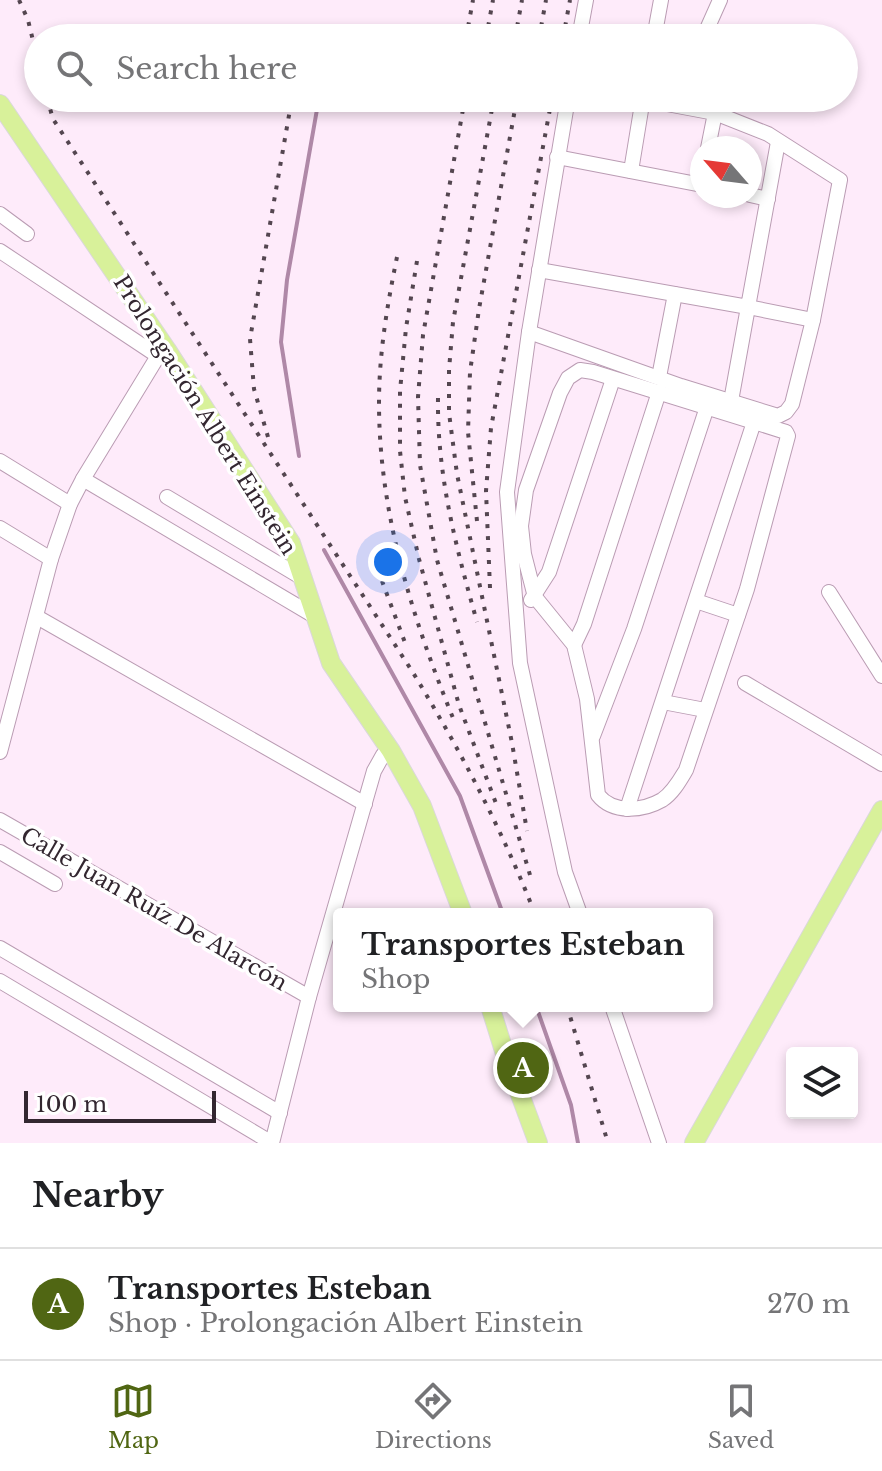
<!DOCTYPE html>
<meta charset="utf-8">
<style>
:root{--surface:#fff;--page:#f6f6f6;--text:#202124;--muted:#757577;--line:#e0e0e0;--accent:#506613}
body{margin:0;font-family:"Libre Baskerville",serif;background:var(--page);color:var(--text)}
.controls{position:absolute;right:24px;bottom:24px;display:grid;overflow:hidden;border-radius:8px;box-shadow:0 4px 12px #0003}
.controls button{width:72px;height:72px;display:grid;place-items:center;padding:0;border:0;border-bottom:2px solid var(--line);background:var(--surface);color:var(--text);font:40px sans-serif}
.compass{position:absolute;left:690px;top:136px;width:72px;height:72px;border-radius:50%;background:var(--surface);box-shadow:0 4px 12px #0003;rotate:298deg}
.scale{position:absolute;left:24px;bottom:20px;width:192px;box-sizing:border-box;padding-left:8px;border:4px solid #332730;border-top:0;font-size:22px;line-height:28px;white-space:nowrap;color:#332730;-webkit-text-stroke:6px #fff;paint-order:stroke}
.you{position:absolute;left:388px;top:562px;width:28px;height:28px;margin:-20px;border:6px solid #fff;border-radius:50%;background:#1a73e8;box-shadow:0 0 0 12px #1a73e833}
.badge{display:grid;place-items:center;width:52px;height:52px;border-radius:50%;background:var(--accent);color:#fff;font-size:26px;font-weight:700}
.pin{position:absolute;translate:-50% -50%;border:4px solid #fff;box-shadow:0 2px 8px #0006}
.popup{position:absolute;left:333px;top:908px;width:380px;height:104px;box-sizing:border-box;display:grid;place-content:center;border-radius:8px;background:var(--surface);filter:drop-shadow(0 2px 6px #0005);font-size:26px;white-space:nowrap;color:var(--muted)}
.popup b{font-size:30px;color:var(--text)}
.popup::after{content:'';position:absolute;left:50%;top:100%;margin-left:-16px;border:16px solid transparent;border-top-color:var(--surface)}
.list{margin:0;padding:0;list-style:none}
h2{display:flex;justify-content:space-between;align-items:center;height:104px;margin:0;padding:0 32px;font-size:34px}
h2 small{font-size:26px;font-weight:400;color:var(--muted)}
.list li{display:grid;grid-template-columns:52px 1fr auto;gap:24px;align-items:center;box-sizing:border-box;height:112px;padding:0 32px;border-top:2px solid var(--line)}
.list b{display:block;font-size:30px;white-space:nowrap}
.list p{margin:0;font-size:26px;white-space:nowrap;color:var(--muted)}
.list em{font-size:26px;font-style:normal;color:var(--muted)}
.icon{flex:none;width:44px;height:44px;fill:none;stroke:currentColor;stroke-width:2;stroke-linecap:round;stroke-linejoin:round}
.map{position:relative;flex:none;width:882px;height:1143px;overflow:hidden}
.search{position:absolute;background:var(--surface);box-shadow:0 4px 12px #0003;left:24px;right:24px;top:24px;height:88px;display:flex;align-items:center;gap:20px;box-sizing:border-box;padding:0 28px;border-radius:44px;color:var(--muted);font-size:30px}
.sheet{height:216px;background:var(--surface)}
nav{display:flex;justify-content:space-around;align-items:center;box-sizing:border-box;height:112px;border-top:2px solid var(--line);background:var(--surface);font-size:22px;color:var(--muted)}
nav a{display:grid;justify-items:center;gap:4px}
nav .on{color:var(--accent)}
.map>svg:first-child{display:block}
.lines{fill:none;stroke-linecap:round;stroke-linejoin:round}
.stream{stroke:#af88a7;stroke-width:4}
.minor-casing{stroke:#ba9cb3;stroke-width:16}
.major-casing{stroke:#dad8da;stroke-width:20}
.minor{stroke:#fff;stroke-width:14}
.major{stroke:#d8f19a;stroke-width:18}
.rail{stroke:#544650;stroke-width:4;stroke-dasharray:4 8;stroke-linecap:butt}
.labels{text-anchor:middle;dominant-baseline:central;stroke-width:7;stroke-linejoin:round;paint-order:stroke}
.street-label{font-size:22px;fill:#332730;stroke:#fff}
</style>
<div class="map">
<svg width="882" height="1143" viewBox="0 0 882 1143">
<rect width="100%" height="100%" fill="#feebfa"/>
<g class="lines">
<g class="stream">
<polyline points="330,38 330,35"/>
<polyline points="299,456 281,342 287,280 319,98"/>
<polyline points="324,550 460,796 503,914"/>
<polyline points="536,1006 571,1105 578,1143"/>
</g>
<g class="minor-casing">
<g id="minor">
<polyline points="579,38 586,0"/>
<polyline points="654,38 661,0"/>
<polyline points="703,38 720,0"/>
<polyline points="568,98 529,332 507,492 520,663 565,872 580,914"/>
<polyline points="708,148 715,113"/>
<polyline points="557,157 702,185"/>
<polyline points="631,171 643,98"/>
<polyline points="750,195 768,199"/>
<polyline points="0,214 27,234"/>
<polyline points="0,251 158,356"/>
<polyline points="539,270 748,307 778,142"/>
<polyline points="529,332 681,386 778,416 786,412 792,404 813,320 840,180 768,134 715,113 635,98"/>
<path d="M580,370L593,372L786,432L788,436L747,589L686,770C680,780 673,793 662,800C643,811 613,814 598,795L587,699L574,645L535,597L524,554L521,526L526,490L560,393L568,378Z"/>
<polyline points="659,377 675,294"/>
<polyline points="731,401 748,307 813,320"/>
<polyline points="0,461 70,504"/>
<polyline points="83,479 316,617"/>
<polyline points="167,497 304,579"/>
<polyline points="0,528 51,559"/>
<polyline points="829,592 882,676"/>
<polyline points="531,600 549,572 613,379"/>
<polyline points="696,601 738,615"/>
<polyline points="37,617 365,804"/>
<polyline points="574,645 584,624 659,392"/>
<polyline points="745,683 882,764"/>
<polyline points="663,702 705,710"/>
<polyline points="593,736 634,629 707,407"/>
<polyline points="0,752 51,559 70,504 83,479 158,356 167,350"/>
<polyline points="627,809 754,422"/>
<polyline points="0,820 309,997"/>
<polyline points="0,852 55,884"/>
<polyline points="0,948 280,1113"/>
<polyline points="0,981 272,1143 309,997 374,771 383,755 391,751"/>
<polyline points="612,1006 659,1143"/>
</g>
</g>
<g class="major-casing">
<g id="major">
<polyline points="0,104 167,350 291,543 331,663 391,751 422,806 463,914"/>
<polyline points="490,1006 505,1054 538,1143"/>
<polyline points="694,1143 882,810"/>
</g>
</g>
<use href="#minor" class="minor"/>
<use href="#major" class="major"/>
<g class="rail">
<polyline points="19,0 28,20 38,61"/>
<polyline points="302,38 303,36"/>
<polyline points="466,38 473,0"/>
<polyline points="486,38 493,0"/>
<polyline points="515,38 522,0"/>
<polyline points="539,38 546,0"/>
<polyline points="563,38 570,0"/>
<path d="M47,98L53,119L412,671C459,748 502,829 535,914"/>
<polyline points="465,98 423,335 418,397 420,465 437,560 530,875"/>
<polyline points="494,98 453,322 449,370 449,413 457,474 512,743 527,831"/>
<path d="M397,257C387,306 379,354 379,403C379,513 412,617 453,718"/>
<polyline points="417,261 406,328 400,391 400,451 405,497 419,559 459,705 497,806"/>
<path d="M438,398C437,476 456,547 477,622"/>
<polyline points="268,437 254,389 250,339 292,98"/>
<polyline points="477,521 468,432 470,372 479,309 517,98"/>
<polyline points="382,581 407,648"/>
<polyline points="490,588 486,491 491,428 552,98"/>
<polyline points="567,1006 608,1143"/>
</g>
</g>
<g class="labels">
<g class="street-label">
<text transform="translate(205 415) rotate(58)">Prolongación Albert Einstein</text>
<text transform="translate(154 909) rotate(30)">Calle Juan Ruíz De Alarcón</text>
</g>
</g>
</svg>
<div class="controls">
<button><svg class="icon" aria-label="layers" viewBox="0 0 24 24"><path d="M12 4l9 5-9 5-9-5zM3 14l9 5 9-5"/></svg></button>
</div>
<svg class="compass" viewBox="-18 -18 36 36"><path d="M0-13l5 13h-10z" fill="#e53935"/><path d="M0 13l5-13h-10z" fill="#757577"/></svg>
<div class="scale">100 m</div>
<div class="you"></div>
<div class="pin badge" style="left:523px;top:1068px">A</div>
<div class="popup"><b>Transportes Esteban</b>Shop</div>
<div class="search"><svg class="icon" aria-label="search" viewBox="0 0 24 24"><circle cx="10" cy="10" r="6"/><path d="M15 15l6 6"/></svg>Search here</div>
</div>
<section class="sheet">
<h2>Nearby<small></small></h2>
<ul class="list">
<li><span class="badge">A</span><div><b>Transportes Esteban</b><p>Shop · Prolongación Albert Einstein</p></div><em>270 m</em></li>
</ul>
</section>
<nav>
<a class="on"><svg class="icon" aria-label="map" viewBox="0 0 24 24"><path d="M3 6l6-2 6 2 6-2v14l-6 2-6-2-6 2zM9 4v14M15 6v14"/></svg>Map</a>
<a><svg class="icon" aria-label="directions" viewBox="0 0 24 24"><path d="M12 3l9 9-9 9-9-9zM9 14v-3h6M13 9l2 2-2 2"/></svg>Directions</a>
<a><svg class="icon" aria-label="saved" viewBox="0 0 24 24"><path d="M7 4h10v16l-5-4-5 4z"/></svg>Saved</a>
</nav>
